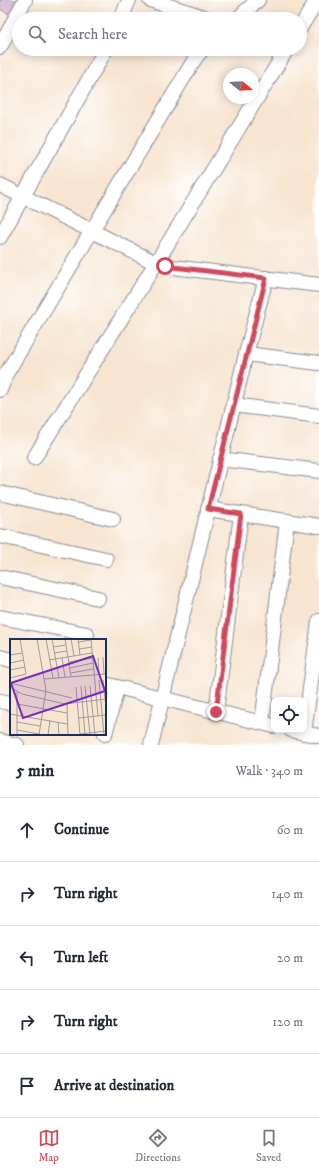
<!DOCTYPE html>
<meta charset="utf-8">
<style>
:root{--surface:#fff;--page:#f6f6f7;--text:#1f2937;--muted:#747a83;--line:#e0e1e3;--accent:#d1495b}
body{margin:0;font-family:"IM FELL DW Pica",serif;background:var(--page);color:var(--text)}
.controls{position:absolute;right:12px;bottom:12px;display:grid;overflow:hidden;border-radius:8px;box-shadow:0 2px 10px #0003}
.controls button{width:36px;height:36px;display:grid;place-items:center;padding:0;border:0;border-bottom:1px solid var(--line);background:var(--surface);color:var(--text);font:20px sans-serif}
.compass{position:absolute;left:223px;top:68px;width:36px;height:36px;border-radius:50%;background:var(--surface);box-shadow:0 2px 10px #0003;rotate:108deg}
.stop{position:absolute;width:12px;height:12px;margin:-9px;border:3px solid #d1495b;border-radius:50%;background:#fff}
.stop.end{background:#d1495b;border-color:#fff;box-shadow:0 1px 4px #0008}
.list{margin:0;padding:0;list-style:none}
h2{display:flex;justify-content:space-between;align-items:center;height:52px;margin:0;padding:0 16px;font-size:17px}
h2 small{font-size:13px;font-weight:400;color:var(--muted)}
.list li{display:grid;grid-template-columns:26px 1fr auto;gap:12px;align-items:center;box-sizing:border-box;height:64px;padding:0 16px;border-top:1px solid var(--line)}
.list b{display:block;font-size:15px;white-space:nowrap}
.list em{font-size:13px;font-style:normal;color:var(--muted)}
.icon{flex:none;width:22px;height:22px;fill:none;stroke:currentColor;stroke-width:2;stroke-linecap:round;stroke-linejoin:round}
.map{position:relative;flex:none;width:319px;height:745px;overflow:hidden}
.search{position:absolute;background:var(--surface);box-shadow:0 2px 10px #0003;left:12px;right:12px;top:12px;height:44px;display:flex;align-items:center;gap:10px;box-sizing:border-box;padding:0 14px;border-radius:22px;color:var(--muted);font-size:15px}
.sheet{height:372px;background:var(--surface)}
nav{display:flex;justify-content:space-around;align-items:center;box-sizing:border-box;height:56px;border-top:1px solid var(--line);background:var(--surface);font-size:11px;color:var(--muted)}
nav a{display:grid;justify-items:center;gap:2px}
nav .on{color:var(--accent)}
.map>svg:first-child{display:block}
.building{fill:#d1a5c5}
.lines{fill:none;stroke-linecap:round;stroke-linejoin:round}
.minor-casing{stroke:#898a97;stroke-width:16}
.minor{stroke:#fff;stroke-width:14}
.route{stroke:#d1495b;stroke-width:5}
.inset-road{fill:none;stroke:#9f9ca2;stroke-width:1}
.view{fill:#7b2cbf;fill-opacity:0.15;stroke:#7b2cbf;stroke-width:2}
.inset-edge{fill:none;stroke:#1b2f5e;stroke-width:2}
</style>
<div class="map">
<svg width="319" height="745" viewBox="0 0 319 745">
<rect width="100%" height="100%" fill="#fff"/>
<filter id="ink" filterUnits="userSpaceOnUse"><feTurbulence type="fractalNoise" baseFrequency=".025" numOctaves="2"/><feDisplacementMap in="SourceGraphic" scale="8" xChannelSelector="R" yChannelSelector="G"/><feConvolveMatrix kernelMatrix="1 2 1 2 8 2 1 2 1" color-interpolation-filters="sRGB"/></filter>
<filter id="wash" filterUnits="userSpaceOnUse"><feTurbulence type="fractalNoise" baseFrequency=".012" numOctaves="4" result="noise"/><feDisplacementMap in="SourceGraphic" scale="16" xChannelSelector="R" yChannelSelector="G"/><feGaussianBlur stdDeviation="0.9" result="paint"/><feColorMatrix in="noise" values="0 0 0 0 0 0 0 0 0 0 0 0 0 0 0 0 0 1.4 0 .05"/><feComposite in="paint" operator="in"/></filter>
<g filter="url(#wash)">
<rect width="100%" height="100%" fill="#f7e5d0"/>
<g id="blocks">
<polygon class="building" points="0,0 21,0 15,16 0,9"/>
</g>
</g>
<g filter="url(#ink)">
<use href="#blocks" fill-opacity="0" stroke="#898a97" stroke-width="1"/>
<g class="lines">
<g class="minor-casing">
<g id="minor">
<polyline points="150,0 210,19"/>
<polyline points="121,19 129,0"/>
<polyline points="237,19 258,0"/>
<polyline points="300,28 317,0"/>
<polyline points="0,47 25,0"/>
<polyline points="0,185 156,263 173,267 319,285"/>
<polyline points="0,237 106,49"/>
<polyline points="246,354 319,363"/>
<polyline points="0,390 6,374 196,57 203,49"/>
<polyline points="233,405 319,416"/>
<polyline points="34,458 156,263 287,49"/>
<polyline points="220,459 319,471"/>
<polyline points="0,493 113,519"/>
<polyline points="208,509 319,526"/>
<polyline points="0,536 106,559"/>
<polyline points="0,577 98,598"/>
<polyline points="0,617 87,634"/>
<polyline points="0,657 11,660"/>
<polyline points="105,684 274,726"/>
<polyline points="0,701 11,703"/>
<polyline points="216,712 241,514"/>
<polyline points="262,723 287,521"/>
<polyline points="291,730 319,736"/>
<polyline points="304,733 319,621"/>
<polyline points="105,734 117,688"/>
<polyline points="0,741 17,745"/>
<polyline points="151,745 246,354 266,278"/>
</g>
</g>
<use href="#minor" class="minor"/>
</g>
</g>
<g class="lines" filter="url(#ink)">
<polyline class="route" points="165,266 266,278 208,509 241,514 216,712"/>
</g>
<g transform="translate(10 639)">
<rect width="96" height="96" fill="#f7e5d0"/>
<path class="inset-road" d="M27,0L36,51L29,96M36,0L43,39M42,0L49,39M55,0L61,38M61,0L64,17M68,0L70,16M81,0L88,77M68,3L81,1M43,8L56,6M69,10L82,8M44,14L57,12M0,16L12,14M93,18L94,35M52,19L55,38M88,19L89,36M39,21L82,14M59,23L83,19M0,24L14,21M60,29L83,24M0,31L15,28M61,34L83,30M0,39L16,35L10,0M34,40L96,35M89,41L94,96M93,41L96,68M0,44L62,59M71,47L75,96M75,47L80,96M80,47L85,96M0,48L12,55L55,65L96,60M66,48L70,96M7,65L57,74M57,65L58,96M0,75L57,85M69,79L96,76M7,83L30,87M48,83L49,96M7,91L29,95M70,95L96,92M7,96V53M38,96L40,81"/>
<path class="view" d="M83,17L95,52L13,79L1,44Z"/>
<rect width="96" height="96" class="inset-edge"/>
</g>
</svg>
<div class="controls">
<button><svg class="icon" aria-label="locate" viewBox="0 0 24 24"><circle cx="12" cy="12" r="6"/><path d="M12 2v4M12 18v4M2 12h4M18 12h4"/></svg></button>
</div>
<svg class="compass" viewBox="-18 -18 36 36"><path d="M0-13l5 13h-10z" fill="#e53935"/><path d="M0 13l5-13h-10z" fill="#747a83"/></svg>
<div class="stop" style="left:165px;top:266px"></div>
<div class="stop end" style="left:216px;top:712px"></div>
<div class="search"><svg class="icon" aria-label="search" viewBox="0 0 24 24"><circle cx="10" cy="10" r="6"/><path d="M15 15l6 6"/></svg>Search here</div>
</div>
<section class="sheet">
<h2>5 min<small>Walk · 340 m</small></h2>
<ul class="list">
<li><svg class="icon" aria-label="ahead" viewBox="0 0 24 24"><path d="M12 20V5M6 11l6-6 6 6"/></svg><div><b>Continue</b></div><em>60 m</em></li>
<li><svg class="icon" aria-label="right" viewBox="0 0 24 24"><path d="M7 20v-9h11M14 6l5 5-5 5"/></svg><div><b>Turn right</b></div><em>140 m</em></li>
<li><svg class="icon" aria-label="left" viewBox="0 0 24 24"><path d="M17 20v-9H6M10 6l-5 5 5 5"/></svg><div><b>Turn left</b></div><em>20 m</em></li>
<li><svg class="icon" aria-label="right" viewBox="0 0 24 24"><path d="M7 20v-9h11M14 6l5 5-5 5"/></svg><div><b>Turn right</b></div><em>120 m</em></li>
<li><svg class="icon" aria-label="arrive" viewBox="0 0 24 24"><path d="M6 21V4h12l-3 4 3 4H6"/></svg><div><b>Arrive at destination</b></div></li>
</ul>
</section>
<nav>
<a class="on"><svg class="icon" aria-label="map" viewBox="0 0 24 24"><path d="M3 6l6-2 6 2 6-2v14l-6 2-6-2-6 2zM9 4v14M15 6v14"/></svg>Map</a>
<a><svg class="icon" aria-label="directions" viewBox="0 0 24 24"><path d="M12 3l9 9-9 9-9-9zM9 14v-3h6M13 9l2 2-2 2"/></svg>Directions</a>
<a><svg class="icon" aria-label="saved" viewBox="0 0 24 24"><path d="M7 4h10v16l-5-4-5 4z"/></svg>Saved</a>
</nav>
